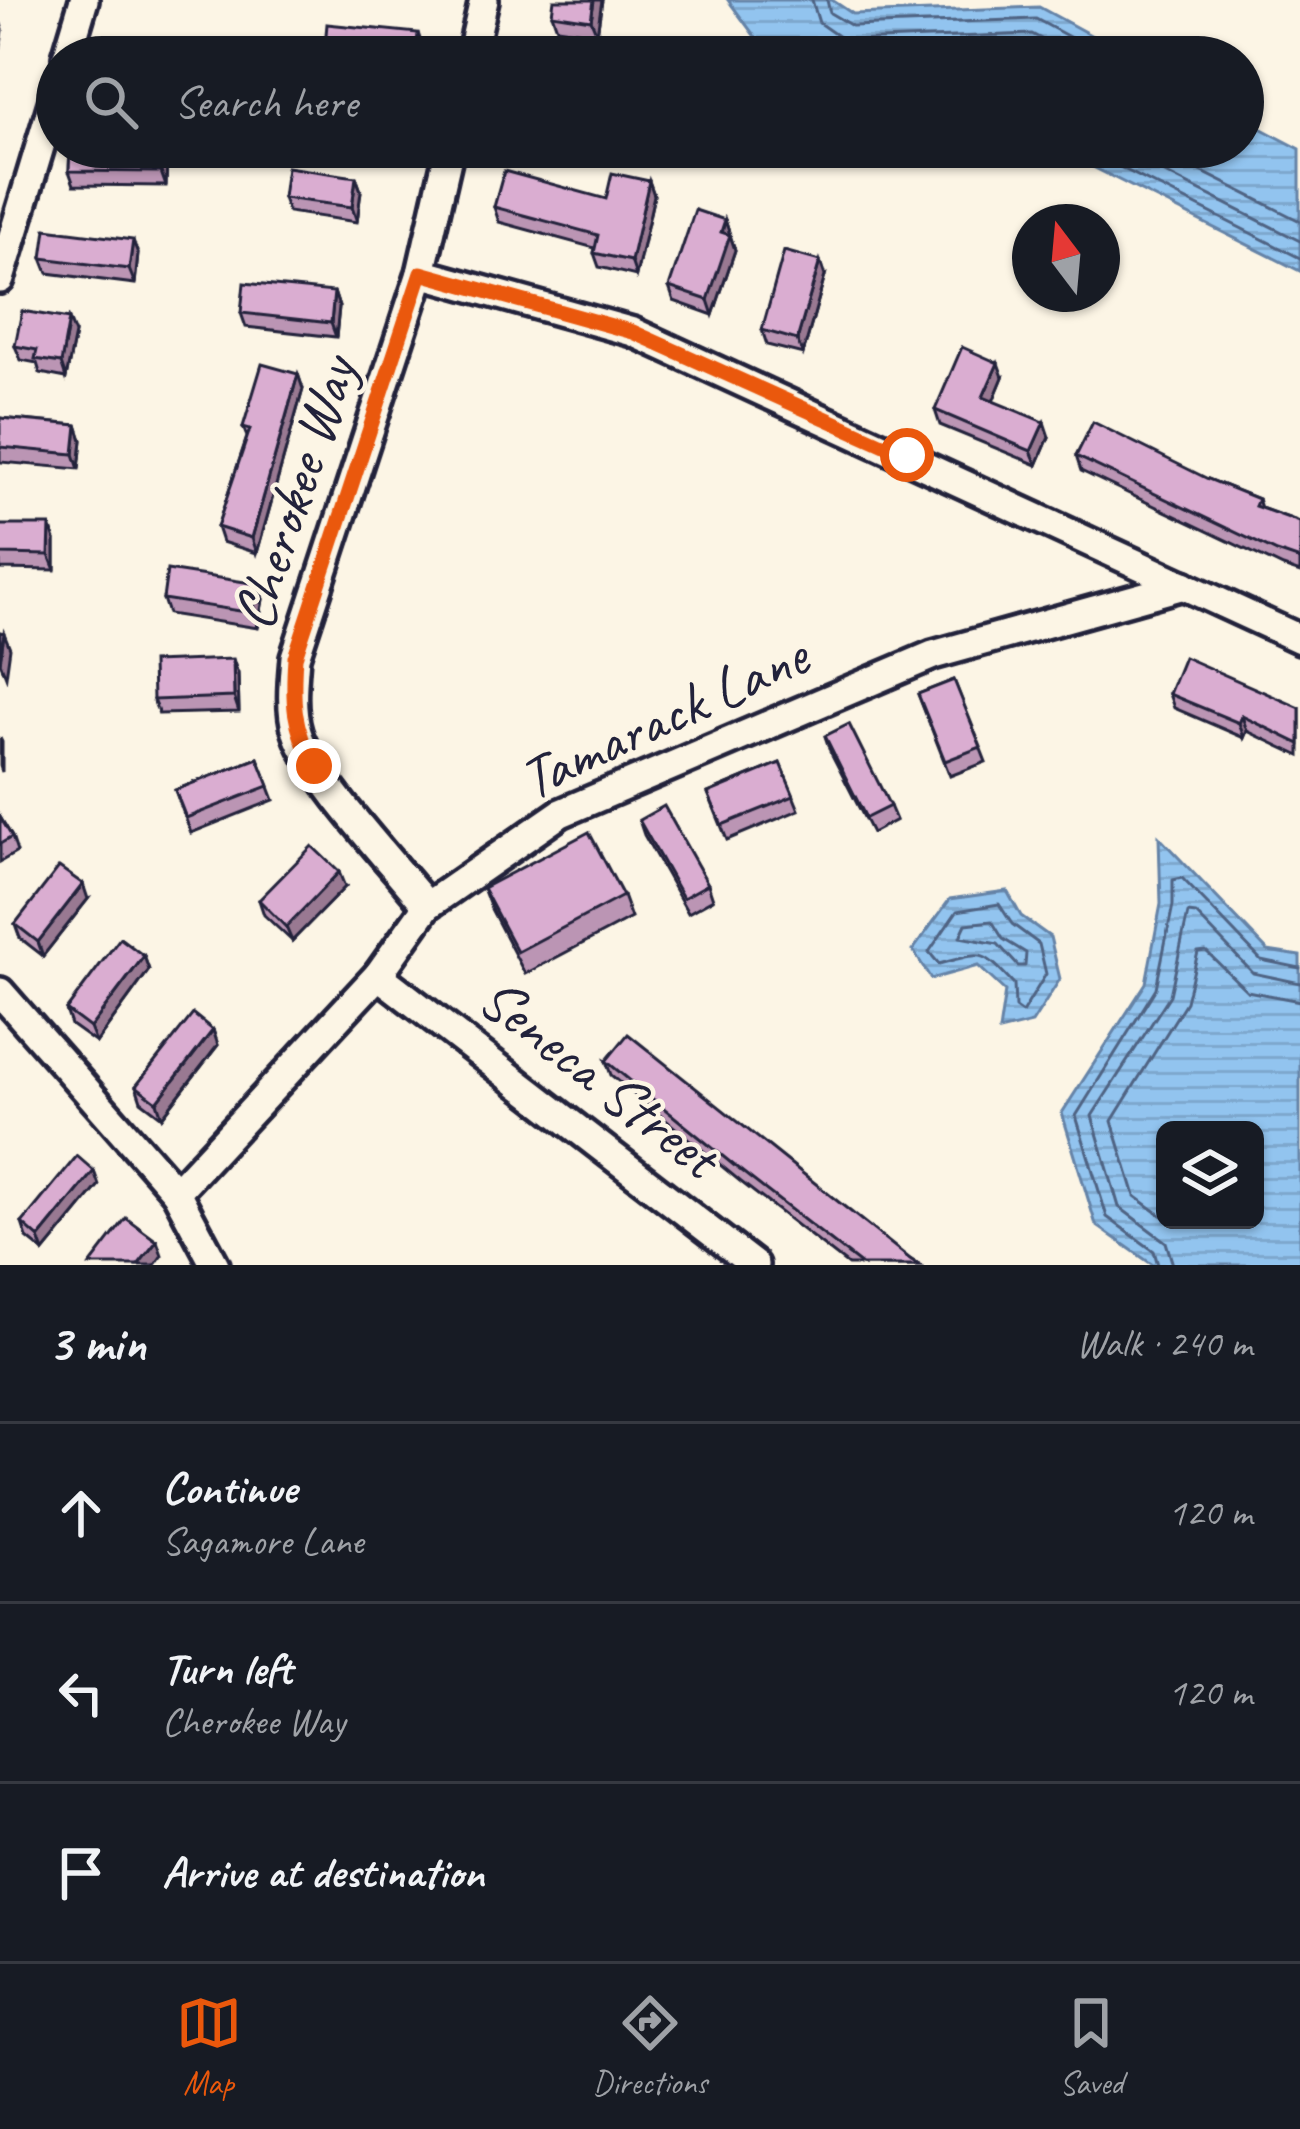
<!DOCTYPE html>
<meta charset="utf-8">
<style>
:root{--surface:#171b24;--page:#20242c;--text:#f1f3f6;--muted:#9ea1a6;--line:#363941;--accent:#ea580c}
body{margin:0;font-family:Caveat,sans-serif;background:var(--page);color:var(--text)}
.controls{position:absolute;right:36px;bottom:36px;display:grid;overflow:hidden;border-radius:18px;box-shadow:0 3px 9px #0004}
.controls button{width:108px;height:108px;display:grid;place-items:center;padding:0;border:0;border-bottom:3px solid var(--line);background:var(--surface);color:var(--text);font:60px sans-serif}
.compass{position:absolute;left:1012px;top:204px;width:108px;height:108px;border-radius:50%;background:var(--surface);box-shadow:0 3px 9px #0004;rotate:344deg}
.stop{position:absolute;width:36px;height:36px;margin:-27px;border:9px solid #ea580c;border-radius:50%;background:#fff}
.stop.end{background:#ea580c;border-color:#fff;box-shadow:0 3px 12px #0008}
.list{margin:0;padding:0;list-style:none}
h2{display:flex;justify-content:space-between;align-items:center;height:156px;margin:0;padding:0 48px;font-size:51px}
h2 small{font-size:39px;font-weight:400;color:var(--muted)}
.list li{display:grid;grid-template-columns:78px 1fr auto;gap:36px;align-items:center;box-sizing:border-box;height:180px;padding:0 48px;border-top:3px solid var(--line)}
.list b{display:block;font-size:45px;white-space:nowrap}
.list p{margin:0;font-size:39px;white-space:nowrap;color:var(--muted)}
.list em{font-size:39px;font-style:normal;color:var(--muted)}
.icon{flex:none;width:66px;height:66px;fill:none;stroke:currentColor;stroke-width:2;stroke-linecap:round;stroke-linejoin:round}
.map{position:relative;flex:none;width:1300px;height:1265px;overflow:hidden}
.search{position:absolute;background:var(--surface);box-shadow:0 3px 9px #0004;left:36px;right:36px;top:36px;height:132px;display:flex;align-items:center;gap:30px;box-sizing:border-box;padding:0 42px;border-radius:66px;color:var(--muted);font-size:45px}
.sheet{height:696px;background:var(--surface)}
nav{display:flex;justify-content:space-around;align-items:center;box-sizing:border-box;height:168px;border-top:3px solid var(--line);background:var(--surface);font-size:33px;color:var(--muted)}
nav a{display:grid;justify-items:center;gap:6px}
nav .on{color:var(--accent)}
.map>svg:first-child{display:block}
.water{fill:url(#water-rules);stroke:#6583a7;stroke-width:3;fill-rule:evenodd}
.lines{fill:none;stroke-linecap:round;stroke-linejoin:round}
.shore{stroke:#4f6383;stroke-width:3}
.minor-casing{stroke:#22223b;stroke-width:36}
.minor{stroke:#fcf5e5;stroke-width:27}
.wall{fill:#bb95b4;stroke:#22223b;stroke-width:3}
.shaded-wall{fill:#997992;stroke:#22223b;stroke-width:3}
.building{fill:#daadd1;stroke:#22223b;stroke-width:3}
.route{stroke:#ea580c;stroke-width:15}
.labels{text-anchor:middle;dominant-baseline:central;stroke-width:9;stroke-linejoin:round;paint-order:stroke}
.street-label{font-size:60px;fill:#22223b;stroke:#fcf5e5}
</style>
<div class="map">
<svg width="1300" height="1265" viewBox="0 0 1300 1265">
<defs>
<pattern id="water-rules" width="6" height="5" patternUnits="userSpaceOnUse" patternTransform="scale(3)"><rect width="6" height="5" fill="#92c4ef"/><path d="M0 2.5h6" fill="none" stroke="#7ea8ce"/></pattern>
</defs>
<rect width="100%" height="100%" fill="#fcf5e5"/>
<filter id="ink" filterUnits="userSpaceOnUse"><feTurbulence type="fractalNoise" baseFrequency=".00833" numOctaves="2"/><feDisplacementMap in="SourceGraphic" scale="24" xChannelSelector="R" yChannelSelector="G"/><feConvolveMatrix kernelMatrix="1 2 1 2 8 2 1 2 1" color-interpolation-filters="sRGB"/></filter>
<g filter="url(#ink)">
<g class="water">
<polygon points="728,0 832,0 853,14 1039,7 1131,57 770,57"/>
<polygon points="1243,119 1300,149 1300,271 1053,147 1243,147"/>
<path d="M1159,837L1268,951L1300,956V1265H1153L1096,1225L1062,1113L1146,983L1161,904ZM1255,1130V1220H1165V1130Z"/>
<polygon points="1007,891 1021,916 1050,937 1060,979 1032,1023 999,1031 1005,991 978,966 931,979 913,950 950,899"/>
</g>
<g class="lines">
<g class="shore">
<polyline points="812,0 819,23 839,37 854,41 1032,34 1075,57"/>
<polyline points="827,0 830,13 852,26 1036,19 1106,57"/>
<polyline points="908,57 1027,52 1037,57"/>
<polyline points="1080,147 1300,258"/>
<polyline points="1113,147 1300,241"/>
<polyline points="1153,147 1300,221"/>
<path d="M999,904L1012,924L1039,944L1046,974L1022,1013L1015,1008L1014,984C981,949 984,952 939,964L929,952L957,911Z"/>
<polygon points="992,921 1003,939 1026,953 1025,966 1018,966 998,944 960,937 966,924"/>
<polyline points="1165,1218 1135,1196 1112,1121 1186,1002 1198,952 1206,951 1247,991 1300,1001"/>
<polyline points="1158,1265 1154,1251 1107,1217 1076,1116 1156,988 1173,905 1173,880 1182,878 1261,960 1300,968"/>
<polyline points="1173,1265 1166,1242 1119,1207 1092,1116 1170,995 1188,913 1196,914 1253,973 1300,983"/>
</g>
<g class="minor-casing">
<g id="minor">
<polyline points="67,57 84,0"/>
<polyline points="471,57 484,0"/>
<polyline points="421,273 633,332 1300,639"/>
<polyline points="0,279 57,90"/>
<path d="M427,906C395,866 310,776 297,732C290,709 293,681 295,657L421,273L450,147"/>
<polyline points="378,975 754,1265"/>
<polyline points="0,992 176,1192 215,1265"/>
<polyline points="176,1192 378,975 427,906 561,813 933,655 1184,585"/>
</g>
</g>
<use href="#minor" class="minor"/>
</g>
<g class="wall">
<polygon points="602,0 597,34 557,28 552,14"/>
<polygon points="70,147 164,147 167,157 166,186 74,185 69,171"/>
<polygon points="356,177 361,191 357,222 288,212 283,198"/>
<polygon points="649,181 654,195 636,276 599,267 594,253 595,248 499,222 494,207 606,199"/>
<polygon points="725,220 735,250 713,315 674,301 669,287"/>
<polygon points="138,254 135,284 48,273 42,258"/>
<polygon points="825,276 803,354 767,345 762,330"/>
<polygon points="334,292 339,307 336,337 246,327 241,313"/>
<polygon points="75,334 66,378 40,373 37,363 21,360 15,346"/>
<polygon points="298,374 303,389 257,553 222,542 217,527 247,437 243,427"/>
<polygon points="1003,377 993,401 1049,437 1037,465 940,425 935,410"/>
<polygon points="0,418 77,425 82,440 79,469 0,462"/>
<polygon points="1076,456 1208,479 1258,499 1261,508 1300,522 1300,573 1283,567 1081,471"/>
<polygon points="0,525 55,540 55,570 0,569"/>
<polygon points="258,584 263,599 258,628 168,614 163,599"/>
<polygon points="238,674 239,712 159,714 153,700"/>
<polygon points="954,680 986,762 950,776 918,694"/>
<polygon points="1169,694 1300,708 1300,756 1247,731 1244,738 1174,708"/>
<polygon points="825,736 890,806 896,820 872,833 830,751"/>
<polygon points="258,758 274,800 191,833 175,790"/>
<polygon points="780,763 799,810 727,840 708,793"/>
<polygon points="0,817 12,837 17,852 0,862"/>
<polygon points="639,820 708,884 713,899 688,913 644,835"/>
<polygon points="345,887 292,941 264,915 259,900"/>
<polygon points="483,888 623,896 631,918 525,974 491,909"/>
<polygon points="88,899 43,956 20,938 15,924"/>
<polygon points="144,956 149,970 96,1043 71,1025 66,1010"/>
<polygon points="213,1030 218,1045 162,1117 141,1101 136,1086"/>
<polygon points="606,1061 919,1265 848,1265 741,1182 611,1075"/>
<polygon points="99,1185 44,1252 27,1238 22,1223"/>
</g>
<g class="shaded-wall">
<polygon points="594,0 602,0 597,34 591,20"/>
<polygon points="0,21 3,30 0,53"/>
<polygon points="418,33 423,48 423,57 416,57"/>
<polygon points="162,147 164,147 167,157 166,186 161,172"/>
<polygon points="356,177 361,191 357,222 352,207"/>
<polygon points="649,181 654,195 636,276 631,261"/>
<polygon points="725,220 735,250 713,315 708,300"/>
<polygon points="133,240 138,254 135,284 129,269"/>
<polygon points="820,261 825,276 803,354 797,340"/>
<polygon points="334,292 339,307 336,337 331,323"/>
<polygon points="69,319 75,334 66,378 61,363"/>
<polygon points="998,363 1003,377 989,411 983,397"/>
<polygon points="298,374 303,389 257,553 252,538"/>
<polygon points="1044,422 1049,437 1037,465 1031,451"/>
<polygon points="77,425 82,440 79,469 74,454"/>
<polygon points="50,525 55,540 55,570 49,555"/>
<polygon points="258,584 263,599 258,628 253,613"/>
<polygon points="4,633 10,648 6,677 0,662"/>
<polygon points="233,659 238,674 239,712 234,697"/>
<polygon points="1242,716 1247,731 1244,738 1239,723"/>
<polygon points="0,738 2,742 2,772 0,766"/>
<polygon points="339,872 345,887 292,941 286,927"/>
<polygon points="83,884 88,899 43,956 38,942"/>
<polygon points="144,956 149,970 96,1043 90,1028"/>
<polygon points="213,1030 218,1045 162,1117 157,1102"/>
<polygon points="94,1171 99,1185 44,1252 39,1238"/>
<polygon points="157,1241 162,1255 155,1265 138,1265"/>
</g>
<g class="building">
<polygon points="554,0 594,0 591,20 552,14"/>
<polygon points="327,24 418,33 416,57 324,56"/>
<polygon points="123,43 193,51 193,57 121,57"/>
<polygon points="70,147 162,147 161,172 69,171"/>
<polygon points="287,167 356,177 352,207 283,198"/>
<polygon points="504,171 606,199 612,173 649,181 631,261 594,253 598,235 494,207"/>
<polygon points="695,210 725,220 721,232 730,235 708,300 669,287"/>
<polygon points="46,229 133,240 129,269 42,258"/>
<polygon points="784,251 820,261 797,340 762,330"/>
<polygon points="244,283 334,292 331,323 241,313"/>
<polygon points="22,311 69,319 61,363 35,359 37,350 15,346"/>
<polygon points="962,347 998,363 983,397 1044,422 1031,451 935,410"/>
<polygon points="262,364 298,374 252,538 217,527 250,429 243,427"/>
<polygon points="0,418 77,425 74,454 0,447"/>
<polygon points="1093,422 1208,479 1258,499 1255,506 1300,522 1300,560 1277,552 1076,456"/>
<polygon points="0,525 50,525 49,555 0,554"/>
<polygon points="167,570 258,584 253,613 163,599"/>
<polygon points="0,632 4,633 0,662"/>
<polygon points="1184,657 1300,708 1300,744 1242,716 1239,723 1169,694"/>
<polygon points="233,659 234,697 153,700 152,662"/>
<polygon points="954,680 981,747 945,761 918,694"/>
<polygon points="849,724 890,806 866,818 825,736"/>
<polygon points="258,758 269,786 186,818 175,790"/>
<polygon points="780,763 794,796 722,825 708,793"/>
<polygon points="664,806 708,884 683,898 639,820"/>
<polygon points="0,817 12,837 0,844"/>
<polygon points="589,832 623,896 517,952 483,888"/>
<polygon points="312,846 339,872 286,927 259,900"/>
<polygon points="59,867 83,884 38,942 15,924"/>
<polygon points="120,938 144,956 90,1028 66,1010"/>
<polygon points="193,1014 213,1030 157,1102 136,1086"/>
<polygon points="628,1034 910,1259 919,1265 862,1265 736,1167 606,1061"/>
<polygon points="77,1156 94,1171 39,1238 22,1223"/>
<polygon points="126,1218 157,1241 138,1265 90,1265"/>
</g>
</g>
<g class="lines" filter="url(#ink)">
<path class="route" d="M314,766C293,726 292,702 295,657L421,273L633,332L907,455"/>
</g>
<g class="labels">
<g class="street-label">
<text transform="translate(294 493) rotate(-72)">Cherokee Way</text>
<text transform="translate(663 717) rotate(-25)">Tamarack Lane</text>
<text transform="translate(599 1077) rotate(38)">Seneca Street</text>
</g>
</g>
</svg>
<div class="controls">
<button><svg class="icon" aria-label="layers" viewBox="0 0 24 24"><path d="M12 4l9 5-9 5-9-5zM3 14l9 5 9-5"/></svg></button>
</div>
<svg class="compass" viewBox="-18 -18 36 36"><path d="M0-13l5 13h-10z" fill="#e53935"/><path d="M0 13l5-13h-10z" fill="#9ea1a6"/></svg>
<div class="stop" style="left:907px;top:455px"></div>
<div class="stop end" style="left:314px;top:766px"></div>
<div class="search"><svg class="icon" aria-label="search" viewBox="0 0 24 24"><circle cx="10" cy="10" r="6"/><path d="M15 15l6 6"/></svg>Search here</div>
</div>
<section class="sheet">
<h2>3 min<small>Walk · 240 m</small></h2>
<ul class="list">
<li><svg class="icon" aria-label="ahead" viewBox="0 0 24 24"><path d="M12 20V5M6 11l6-6 6 6"/></svg><div><b>Continue</b><p>Sagamore Lane</p></div><em>120 m</em></li>
<li><svg class="icon" aria-label="left" viewBox="0 0 24 24"><path d="M17 20v-9H6M10 6l-5 5 5 5"/></svg><div><b>Turn left</b><p>Cherokee Way</p></div><em>120 m</em></li>
<li><svg class="icon" aria-label="arrive" viewBox="0 0 24 24"><path d="M6 21V4h12l-3 4 3 4H6"/></svg><div><b>Arrive at destination</b></div></li>
</ul>
</section>
<nav>
<a class="on"><svg class="icon" aria-label="map" viewBox="0 0 24 24"><path d="M3 6l6-2 6 2 6-2v14l-6 2-6-2-6 2zM9 4v14M15 6v14"/></svg>Map</a>
<a><svg class="icon" aria-label="directions" viewBox="0 0 24 24"><path d="M12 3l9 9-9 9-9-9zM9 14v-3h6M13 9l2 2-2 2"/></svg>Directions</a>
<a><svg class="icon" aria-label="saved" viewBox="0 0 24 24"><path d="M7 4h10v16l-5-4-5 4z"/></svg>Saved</a>
</nav>
